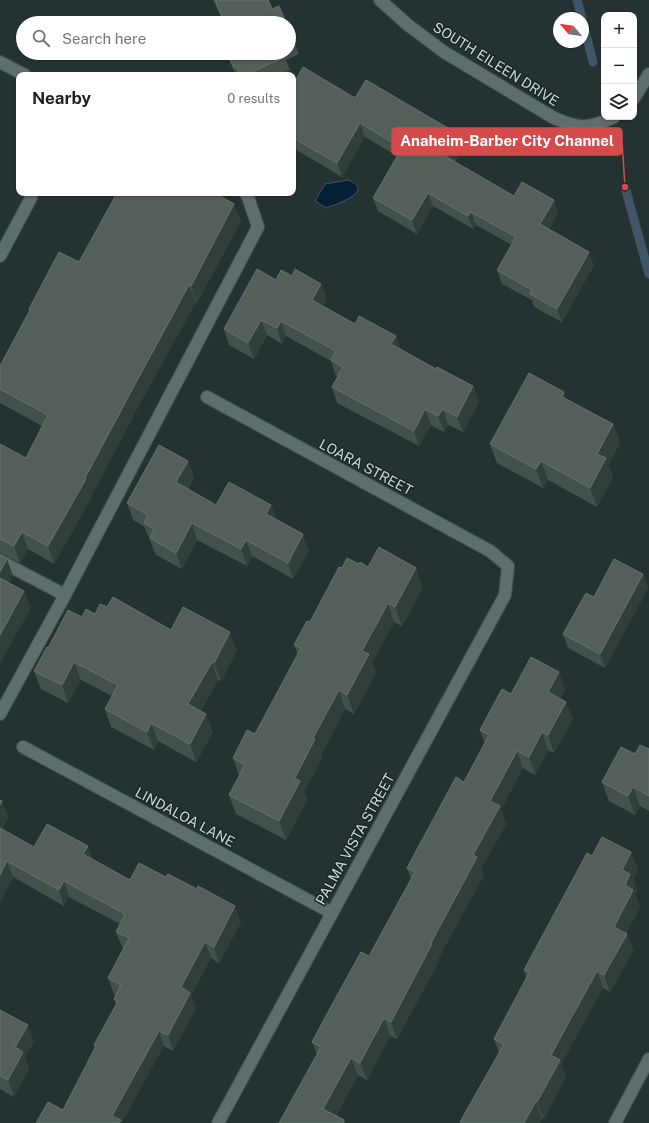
<!DOCTYPE html>
<meta charset="utf-8">
<style>
:root{--surface:#fff;--page:#f6f6f6;--text:#202124;--muted:#757577;--line:#e0e0e0}
body{margin:0;font-family:"Public Sans",sans-serif;background:var(--page);color:var(--text)}
.controls{position:absolute;right:12px;top:12px;display:grid;overflow:hidden;border-radius:8px;box-shadow:0 1px 3px #0004}
.controls button{width:36px;height:36px;display:grid;place-items:center;padding:0;border:0;border-bottom:1px solid var(--line);background:var(--surface);color:var(--text);font:20px sans-serif}
.compass{position:absolute;left:553px;top:12px;width:36px;height:36px;border-radius:50%;background:var(--surface);box-shadow:0 1px 3px #0004;rotate:299deg}
.list{margin:0;padding:0;list-style:none}
h2{display:flex;justify-content:space-between;align-items:center;height:52px;margin:0;padding:0 16px;font-size:17px}
h2 small{font-size:13px;font-weight:400;color:var(--muted)}
.icon{flex:none;width:22px;height:22px;fill:none;stroke:currentColor;stroke-width:2;stroke-linecap:round;stroke-linejoin:round}
.map{position:relative;flex:none;width:649px;height:1123px;overflow:hidden}
.search{position:absolute;background:var(--surface);box-shadow:0 1px 3px #0004;left:16px;top:16px;width:280px;height:44px;display:flex;align-items:center;gap:10px;box-sizing:border-box;padding:0 14px;border-radius:22px;color:var(--muted);font-size:15px}
.panel{position:absolute;background:var(--surface);box-shadow:0 1px 3px #0004;left:16px;top:72px;width:280px;height:124px;border-radius:8px}
.map>svg:first-child{display:block}
.water{fill:#041f36;stroke:#405666}
.lines{fill:none;stroke-linecap:round;stroke-linejoin:round}
.stream{stroke:#405666;stroke-width:9}
.service-casing{stroke:#424f4e;stroke-width:14}
.minor-casing{stroke:#424f4e;stroke-width:14}
.service{stroke:#5d6e6d;stroke-width:12}
.minor{stroke:#5d6e6d;stroke-width:12}
.wall{fill:#44514a}
.shaded-wall{fill:#313f3a}
.building{fill:#535f58;stroke:#66726c}
.labels{text-anchor:middle;dominant-baseline:central;stroke-width:3;stroke-linejoin:round;paint-order:stroke}
.street-label{font-size:14px;fill:#cdd6d5;stroke:#1a2928}
.leader{fill:none;stroke:#d44b4b;stroke-width:1.5}
.callout-dot{fill:#d44b4b;stroke:#1a2928;stroke-width:1.5}
.callout{fill:#d44b4b;stroke:#d44b4b;stroke-width:1.5}
.callout-label{font-size:15px;text-anchor:middle;font-weight:bold;fill:#fff}
</style>
<div class="map">
<svg width="649" height="1123" viewBox="0 0 649 1123">
<rect width="100%" height="100%" fill="#243332"/>
<path class="water" d="M348,180C376,191 337,204 326,208L315,201L325,184Z"/>
<g class="lines">
<g class="stream">
<polyline points="577,0 582,18"/>
<polyline points="583,23 593,62"/>
<polyline points="625,187 649,274"/>
</g>
<g class="service-casing">
<g id="service">
<polyline points="0,62 25,75"/>
<polyline points="0,561 65,595"/>
<polyline points="0,714 65,595 258,227 247,194 245,193"/>
</g>
</g>
<g class="minor-casing">
<g id="minor">
<path d="M380,0L408,25L444,52L554,118C579,129 589,129 614,117"/>
<polyline points="634,98 649,74"/>
<polyline points="0,256 31,198"/>
<polyline points="207,397 490,551 508,566 505,595 218,1123"/>
<polyline points="23,747 332,913"/>
<polyline points="615,1123 649,1059"/>
</g>
</g>
<use href="#service" class="service"/>
<use href="#minor" class="minor"/>
</g>
<g class="wall">
<polygon points="213,0 268,0 272,9 286,23 224,23"/>
<polygon points="289,29 294,41 299,54 286,60 290,70 279,75 236,75 226,53 289,53"/>
<polygon points="293,85 355,98 463,147 455,162 514,196 554,200 558,213 549,229 594,265 562,322 534,307 532,300 502,284 497,270 512,245 476,225 473,229 433,206 417,234 378,211 373,198 397,156 365,137 342,177 293,148"/>
<polygon points="220,196 241,221 197,303 196,302 140,403 92,495 92,496 54,564 28,549 20,563 0,554 0,444 26,458 42,426 0,403 0,366 30,311 29,309 79,262"/>
<polygon points="292,276 321,284 327,299 323,306 355,324 396,336 401,350 436,369 473,386 479,402 463,432 448,425 444,432 431,425 419,446 337,403 332,387 338,376 336,376 331,361 286,336 282,344 267,335 254,359 229,345 224,329 276,280"/>
<polygon points="567,399 613,424 620,443 608,465 613,477 597,507 548,480 543,488 497,463 490,444"/>
<polygon points="188,461 194,478 188,489 216,505 271,505 276,519 309,551 293,579 252,556 247,566 197,540 182,569 156,555 144,526 133,520 127,503"/>
<polygon points="359,564 423,587 402,626 394,622 372,663 376,673 354,714 345,709 321,755 322,758 304,792 307,800 286,840 236,814 229,795 239,776 233,758 255,734 298,655 294,645 310,622 342,568"/>
<polygon points="643,574 648,588 605,668 568,648 563,634 594,597"/>
<polygon points="107,607 171,630 237,650 221,681 218,680 201,711 213,732 196,762 158,741 154,750 111,727 105,709 112,696 81,680 68,703 41,689 34,671 48,648 82,617 95,614"/>
<polygon points="565,690 560,699 573,719 554,753 548,750 535,775 523,768 501,809 506,824 481,869 484,875 438,959 439,961 397,1039 390,1036 367,1080 358,1075 336,1116 344,1120 345,1123 279,1123 317,1054 312,1042 369,956 411,879 407,868 464,782 485,744 480,730 511,694"/>
<polygon points="649,749 649,811 640,806 635,815 609,801 602,782 635,754"/>
<polygon points="0,800 2,801 8,817 2,829 34,847 88,846 92,859 130,880 241,922 219,963 211,958 191,995 196,1008 173,1051 164,1046 63,1110 95,1049 94,1045 116,1005 114,999 116,995 114,994 108,978 124,948 122,947 116,932 120,924 69,897 64,906 13,877 0,902"/>
<polygon points="631,852 638,870 633,879 637,891 635,894 640,907 626,933 633,951 610,992 603,988 561,1064 566,1077 544,1119 542,1118 540,1123 461,1123 460,1122 499,1053 494,1039 526,978 524,970 592,856"/>
<polygon points="0,1010 34,1042 25,1057 29,1068 14,1097 0,1089"/>
</g>
<g class="shaded-wall">
<polygon points="360,123 365,137 342,177 337,163"/>
<polygon points="458,134 463,147 450,170 445,156"/>
<polygon points="428,193 433,206 417,234 412,220"/>
<polygon points="554,200 558,213 545,238 540,224"/>
<polygon points="234,204 241,221 197,303 191,286"/>
<polygon points="471,212 476,225 473,229 468,216"/>
<polygon points="589,252 594,265 562,322 557,309"/>
<polygon points="321,284 327,299 318,316 312,300"/>
<polygon points="189,285 196,302 140,403 92,495 92,496 54,564 48,546"/>
<polygon points="261,320 267,335 254,359 248,343"/>
<polygon points="281,321 286,336 282,344 277,328"/>
<polygon points="396,336 402,351 391,344"/>
<polygon points="473,386 479,402 463,432 457,417"/>
<polygon points="564,392 571,411 562,397"/>
<polygon points="425,409 431,425 419,446 414,431"/>
<polygon points="443,409 448,425 444,432 438,416"/>
<polygon points="613,424 620,443 608,465 613,477 597,507 590,488 597,454"/>
<polygon points="188,461 194,478 182,499 176,482"/>
<polygon points="541,461 548,480 543,488 536,469"/>
<polygon points="271,505 277,522 266,514"/>
<polygon points="192,523 197,540 182,569 176,553"/>
<polygon points="22,532 28,549 20,563 14,546"/>
<polygon points="303,534 309,551 293,579 288,563"/>
<polygon points="246,540 252,556 247,566 241,549"/>
<polygon points="7,559 13,576 4,594 0,583 0,572"/>
<polygon points="416,568 423,587 402,626 395,607"/>
<polygon points="643,574 648,588 605,668 600,654"/>
<polygon points="24,591 31,608 0,664 0,635"/>
<polygon points="388,603 394,622 372,663 376,673 354,714 347,695 362,651"/>
<polygon points="230,632 237,650 221,681 214,663"/>
<polygon points="74,662 81,680 68,703 62,685"/>
<polygon points="212,662 218,680 195,722 188,704"/>
<polygon points="559,672 565,690 555,710 548,692"/>
<polygon points="339,690 345,709 321,755 322,758 304,792 307,800 286,840 279,821 295,778 313,738"/>
<polygon points="566,702 573,719 554,753 548,735"/>
<polygon points="206,714 213,732 196,762 190,744"/>
<polygon points="151,723 158,741 154,750 147,732"/>
<polygon points="542,732 548,750 535,775 529,757"/>
<polygon points="517,751 523,768 501,809 506,824 481,869 484,875 438,959 439,961 397,1039 391,1022 431,943 473,855 490,801"/>
<polygon points="633,787 640,806 635,815 628,796"/>
<polygon points="2,801 8,817 0,832 0,805"/>
<polygon points="88,846 93,862 83,854"/>
<polygon points="631,852 638,870 633,879 637,891 635,894 640,907 620,944 614,927 622,870"/>
<polygon points="7,861 13,877 0,902 0,875"/>
<polygon points="64,881 69,897 64,906 59,890"/>
<polygon points="235,906 241,922 219,963 214,947"/>
<polygon points="627,934 633,951 610,992 604,975"/>
<polygon points="205,942 211,958 191,995 196,1008 173,1051 168,1035 181,987"/>
<polygon points="597,971 603,988 561,1064 566,1077 544,1119 537,1102 551,1055"/>
<polygon points="384,1018 390,1036 367,1080 360,1063"/>
<polygon points="28,1025 34,1042 25,1057 29,1068 14,1097 8,1080 15,1047"/>
<polygon points="159,1031 164,1046 122,1123 114,1123 112,1116"/>
<polygon points="351,1058 358,1075 332,1123 323,1109"/>
<polygon points="536,1101 542,1118 540,1123 524,1123"/>
</g>
<g class="building">
<polygon points="215,0 268,0 272,9 279,6 286,23 225,23"/>
<polygon points="289,29 294,41 289,43"/>
<polygon points="227,53 279,53 285,57 245,75 240,75 237,67 234,68"/>
<polygon points="303,67 355,98 366,80 458,134 445,156 514,196 522,182 554,200 540,224 589,252 557,309 530,294 532,290 497,270 516,237 471,212 468,216 428,193 412,220 373,198 402,148 360,123 337,163 293,138 293,85"/>
<polygon points="117,193 215,193 234,204 191,286 189,285 134,386 85,478 86,479 48,546 22,532 14,546 0,539 0,444 26,458 48,415 0,389 0,366 30,310 29,309 59,252 79,262"/>
<polygon points="257,269 276,280 281,270 292,276 295,269 321,284 312,300 355,324 359,316 396,336 391,344 436,369 437,367 473,386 457,417 443,409 438,416 425,409 414,431 332,387 343,367 331,360 336,351 281,321 277,328 261,320 248,343 224,329"/>
<polygon points="529,373 564,392 562,397 613,424 597,454 606,458 590,488 541,461 536,469 490,444"/>
<polygon points="159,445 188,461 176,482 216,505 229,482 271,505 266,514 303,534 288,563 246,540 241,549 192,523 176,553 150,538 154,529 144,523 148,515 127,503"/>
<polygon points="379,547 416,568 395,607 388,603 362,651 369,654 347,695 339,690 313,738 315,739 295,778 300,781 279,821 229,795 245,765 233,758 247,730 255,734 301,648 294,645 307,621 310,622 339,567 342,568 347,558 359,564 360,562 368,567"/>
<polygon points="0,555 7,559 0,572"/>
<polygon points="614,559 643,574 600,654 563,634 586,593 594,597"/>
<polygon points="0,578 24,591 0,635"/>
<polygon points="113,597 171,630 183,607 230,632 214,663 212,662 188,704 206,714 190,744 151,723 147,732 105,709 118,685 74,662 62,685 34,671 47,647 48,648 68,610 82,617 86,609 95,614 100,604 107,607"/>
<polygon points="531,657 559,672 548,692 566,702 548,735 542,732 529,757 517,751 490,801 500,806 473,855 477,857 431,943 432,944 391,1022 384,1018 360,1063 351,1058 323,1109 344,1120 343,1123 279,1123 321,1047 312,1042 334,1001 361,952 369,956 415,872 407,868 456,777 464,782 489,735 480,730 502,689 511,694"/>
<polygon points="640,745 649,749 649,796 633,787 628,796 602,782 621,747 635,754"/>
<polygon points="0,800 2,801 0,805"/>
<polygon points="47,824 88,846 83,854 130,880 139,863 166,877 168,874 197,889 198,886 235,906 214,947 205,942 181,987 190,993 168,1035 159,1031 112,1116 121,1120 119,1123 36,1123 48,1102 63,1110 96,1046 94,1045 118,1001 114,999 121,985 108,978 129,938 116,932 125,914 64,881 59,890 7,861 0,875 0,828 34,847"/>
<polygon points="602,837 631,852 622,870 630,874 625,885 633,890 614,927 627,934 604,975 597,971 551,1055 560,1060 537,1102 536,1101 524,1123 462,1123 460,1122 504,1044 494,1039 529,973 524,970 587,853 592,856"/>
<polygon points="0,1010 28,1025 15,1047 23,1052 8,1080 0,1076"/>
</g>
<g class="labels">
<g class="street-label">
<text transform="translate(496 64) rotate(32)">SOUTH EILEEN DRIVE</text>
<text transform="translate(366 467) rotate(28)">LOARA STREET</text>
<text transform="translate(185 817) rotate(28)">LINDALOA LANE</text>
<text transform="translate(355 839) rotate(-61)">PALMA VISTA STREET</text>
</g>
</g>
<path class="leader" d="M625 187L622 141"/>
<circle class="callout-dot" cx="625" cy="187" r="4"/>
<rect class="callout" x="392" y="128" width="230" height="27" rx="4"/>
<g class="callout-label">
<text x="507" y="146">Anaheim-Barber City Channel</text>
</g>
</svg>
<div class="controls">
<button>+</button>
<button>−</button>
<button><svg class="icon" aria-label="layers" viewBox="0 0 24 24"><path d="M12 4l9 5-9 5-9-5zM3 14l9 5 9-5"/></svg></button>
</div>
<svg class="compass" viewBox="-18 -18 36 36"><path d="M0-13l5 13h-10z" fill="#e53935"/><path d="M0 13l5-13h-10z" fill="#757577"/></svg>
<div class="search"><svg class="icon" aria-label="search" viewBox="0 0 24 24"><circle cx="10" cy="10" r="6"/><path d="M15 15l6 6"/></svg>Search here</div>
<section class="panel">
<h2>Nearby<small>0 results</small></h2>
<ul class="list">
</ul>
</section>
</div>
